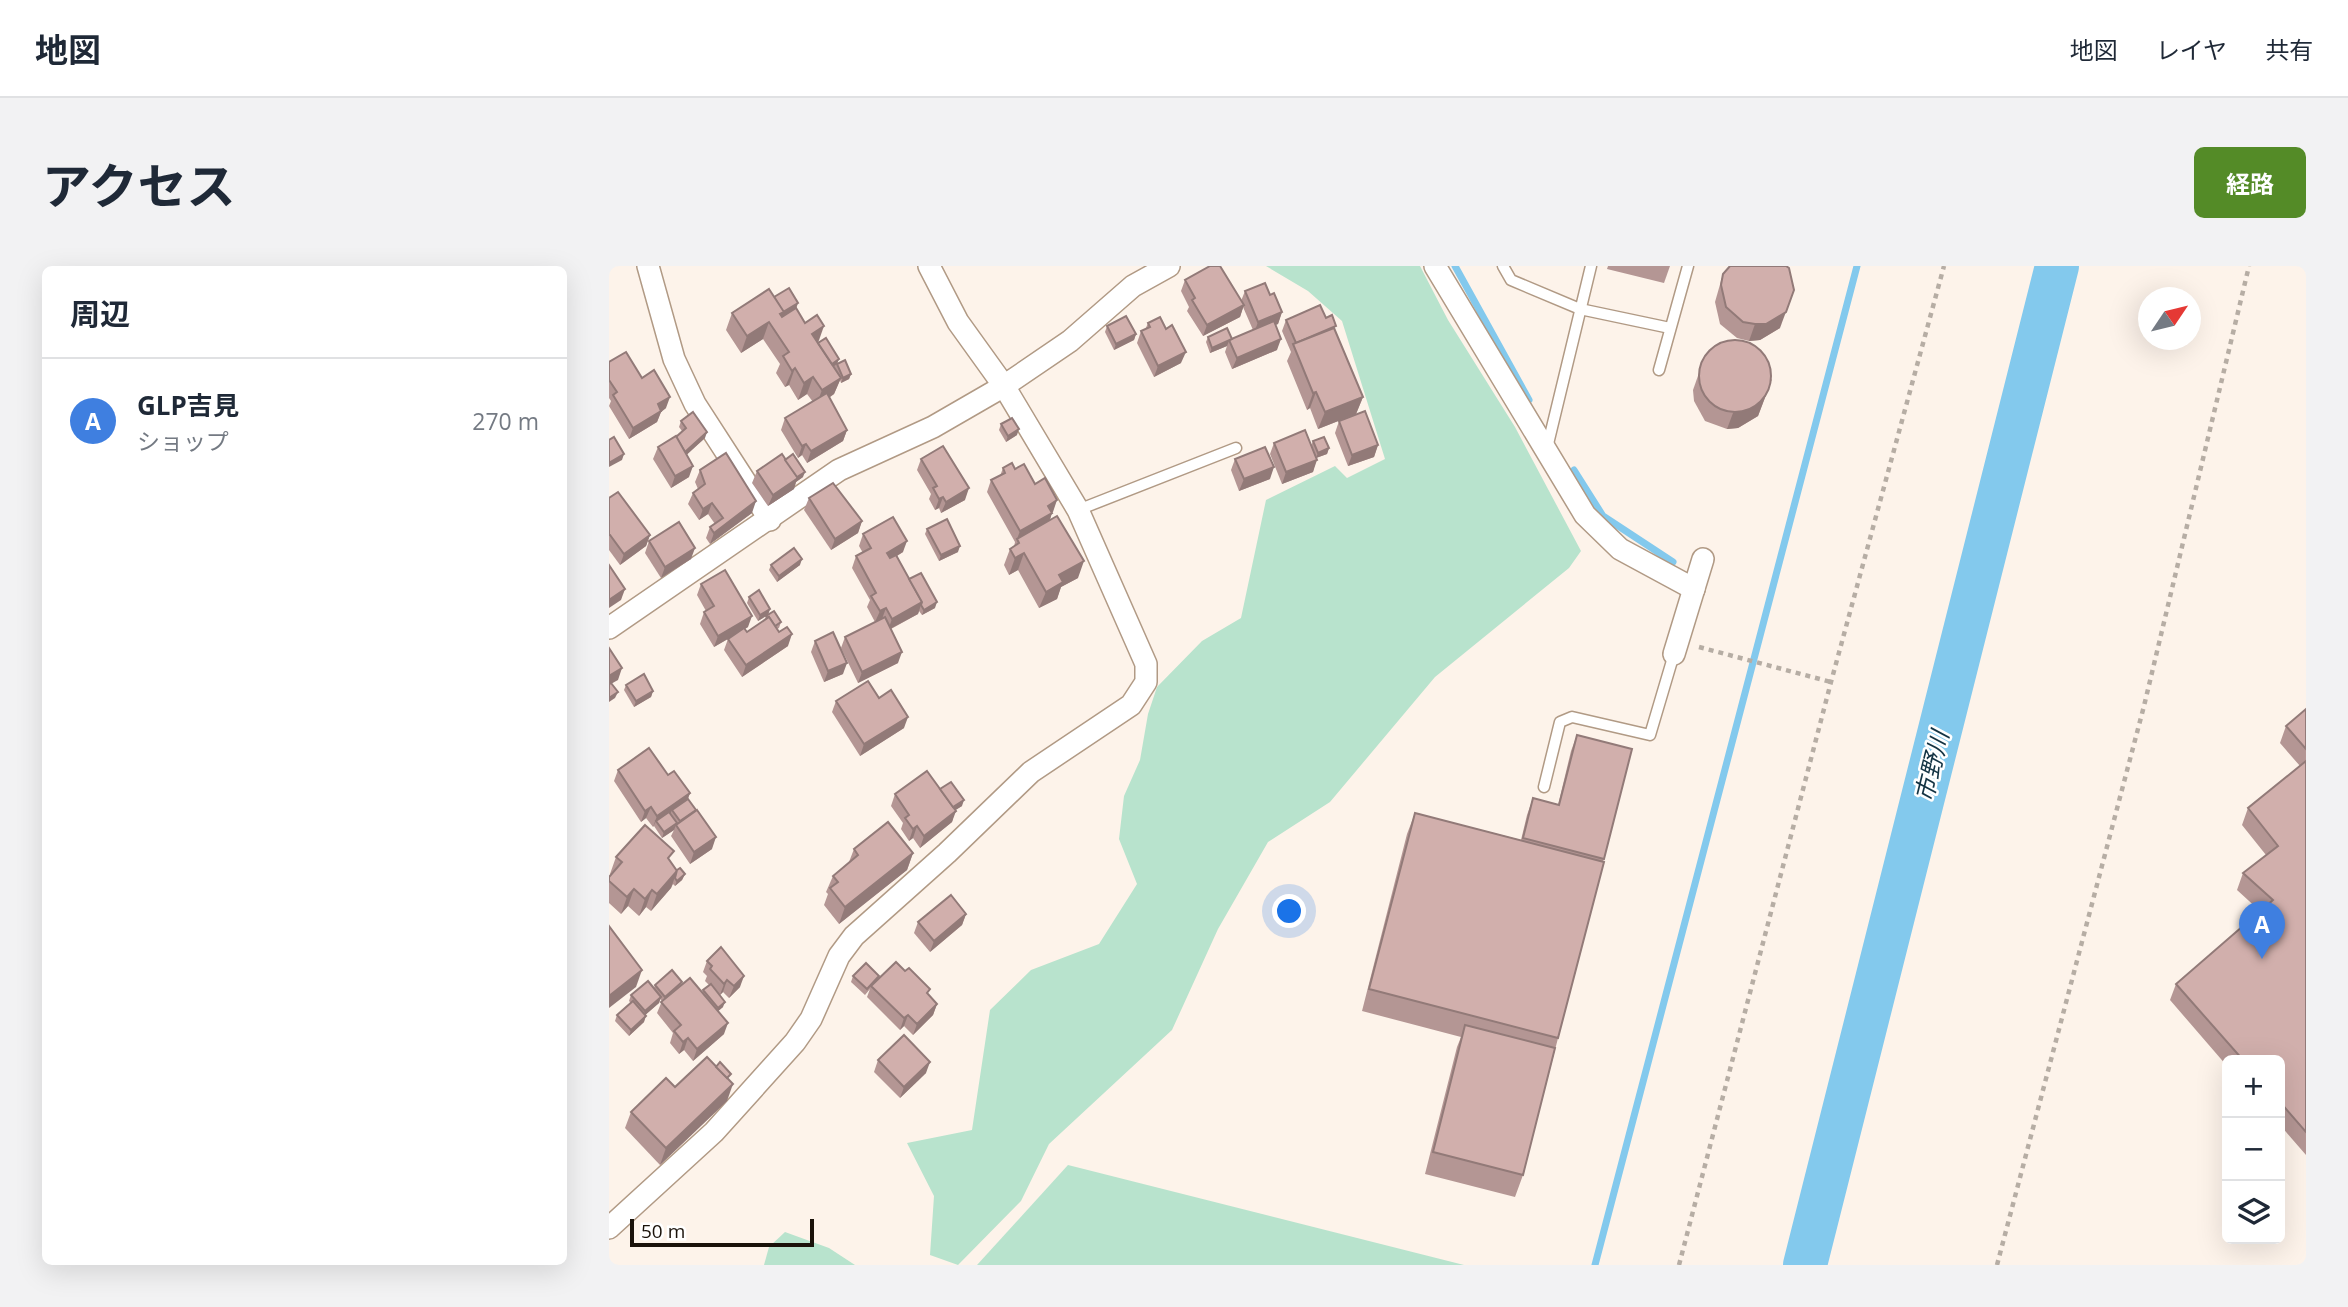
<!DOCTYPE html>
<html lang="ja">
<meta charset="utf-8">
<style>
:root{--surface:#fff;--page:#f2f2f3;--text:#1f2937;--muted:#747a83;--line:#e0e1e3;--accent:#548b27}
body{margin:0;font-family:"Open Sans","Noto Sans JP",sans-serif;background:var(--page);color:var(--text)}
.controls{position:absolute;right:21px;bottom:21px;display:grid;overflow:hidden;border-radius:10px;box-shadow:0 7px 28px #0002}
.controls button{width:63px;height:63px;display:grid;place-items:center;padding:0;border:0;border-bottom:2px solid var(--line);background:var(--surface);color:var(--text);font:35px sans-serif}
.compass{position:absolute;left:1529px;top:21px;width:63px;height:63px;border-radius:50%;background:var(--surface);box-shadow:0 7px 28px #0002;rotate:55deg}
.scale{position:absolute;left:21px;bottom:18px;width:184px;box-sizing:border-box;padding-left:7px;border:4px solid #1a120a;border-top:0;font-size:19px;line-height:24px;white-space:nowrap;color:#1a120a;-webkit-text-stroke:5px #fff;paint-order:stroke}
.you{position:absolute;left:681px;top:646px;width:24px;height:24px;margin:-18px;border:5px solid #fff;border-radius:50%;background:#1a73e8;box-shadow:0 0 0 10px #1a73e833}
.badge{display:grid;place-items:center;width:46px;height:46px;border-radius:50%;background:var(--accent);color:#fff;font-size:23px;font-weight:700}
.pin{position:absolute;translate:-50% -58px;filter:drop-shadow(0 2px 4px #0008)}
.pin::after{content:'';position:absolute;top:37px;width:24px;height:21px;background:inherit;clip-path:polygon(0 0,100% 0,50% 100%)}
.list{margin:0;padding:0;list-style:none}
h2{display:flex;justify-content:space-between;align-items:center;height:91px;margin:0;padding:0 28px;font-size:30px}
h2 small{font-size:23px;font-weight:400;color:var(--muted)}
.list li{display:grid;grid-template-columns:46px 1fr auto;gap:21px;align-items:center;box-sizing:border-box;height:126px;padding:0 28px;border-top:2px solid var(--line)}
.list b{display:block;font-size:26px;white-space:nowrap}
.list p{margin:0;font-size:23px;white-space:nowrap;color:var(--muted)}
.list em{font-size:23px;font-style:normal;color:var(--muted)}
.icon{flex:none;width:38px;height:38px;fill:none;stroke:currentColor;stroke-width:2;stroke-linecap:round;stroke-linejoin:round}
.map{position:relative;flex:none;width:1697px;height:999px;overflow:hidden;border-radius:10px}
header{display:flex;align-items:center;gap:42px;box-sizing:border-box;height:98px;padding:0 35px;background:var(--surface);border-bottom:2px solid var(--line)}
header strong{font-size:33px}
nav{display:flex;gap:38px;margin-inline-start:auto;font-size:24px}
.intro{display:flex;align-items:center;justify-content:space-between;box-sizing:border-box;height:168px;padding:0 42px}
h1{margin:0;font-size:49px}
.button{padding:18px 32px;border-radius:10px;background:var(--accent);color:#fff;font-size:24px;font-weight:700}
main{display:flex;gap:42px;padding:0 42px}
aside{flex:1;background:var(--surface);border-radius:10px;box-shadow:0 7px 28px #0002}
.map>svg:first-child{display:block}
.green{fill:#b8e3cd}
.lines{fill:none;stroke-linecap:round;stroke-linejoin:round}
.stream{stroke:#83c9ed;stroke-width:7}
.river{stroke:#83c9ed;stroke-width:44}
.service-casing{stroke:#b19a85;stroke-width:13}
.minor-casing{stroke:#b19a85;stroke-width:24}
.path{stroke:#b6ada4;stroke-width:4.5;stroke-dasharray:5 5;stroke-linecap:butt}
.service{stroke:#fff;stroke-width:10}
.minor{stroke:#fff;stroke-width:21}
.wall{fill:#b49694}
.shaded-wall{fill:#927a78}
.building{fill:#d1afac;stroke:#927a78;stroke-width:2}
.labels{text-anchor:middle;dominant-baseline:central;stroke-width:5;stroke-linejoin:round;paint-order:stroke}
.water-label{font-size:24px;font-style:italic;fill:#123242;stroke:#fff}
</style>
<header>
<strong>地図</strong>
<nav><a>地図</a><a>レイヤ</a><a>共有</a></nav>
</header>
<div class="intro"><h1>アクセス</h1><a class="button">経路</a></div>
<main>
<aside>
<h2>周辺<small></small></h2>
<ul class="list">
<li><span class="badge" style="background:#3f7fe0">A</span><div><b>GLP吉見</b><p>ショップ</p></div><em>270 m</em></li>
</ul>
</aside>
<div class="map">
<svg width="1697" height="999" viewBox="0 0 1697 999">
<rect width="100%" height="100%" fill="#fdf3ea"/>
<g class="green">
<polygon points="657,0 811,0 839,54 906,161 972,285 960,302 826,411 721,536 659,576 609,663 563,764 440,878 412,935 349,999 321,989 325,930 298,877 363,864 381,744 422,704 490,678 528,618 510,573 515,530 531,494 539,448 548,421 593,375 632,352 657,234 726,200 738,212 776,193 733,55 699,25"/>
<polygon points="459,899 855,999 368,999"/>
<polygon points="176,966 220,982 246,999 155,999 160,981"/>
</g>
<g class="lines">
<g class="stream">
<polyline points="846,0 920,134"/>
<polyline points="965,204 994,250 1064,296"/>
<polyline points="986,999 1248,0"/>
</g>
<polyline class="river" points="1196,999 1448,0"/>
<g class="service-casing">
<g id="service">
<polyline points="894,0 902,14 971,43 1061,62"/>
<polyline points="1050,104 1079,0"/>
<polyline points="938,182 982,0"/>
<polyline points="469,244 627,182"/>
<polyline points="935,521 951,456 963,451 1041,469 1065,388"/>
</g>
</g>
<g class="minor-casing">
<g id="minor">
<polyline points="39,0 65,93 86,138 161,254"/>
<polyline points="826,0 976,249 1011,283 1085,323"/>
<polyline points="0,362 230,204 324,161 395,120 461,75 524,20 560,0"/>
<polyline points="1065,388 1094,293"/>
<polyline points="0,962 105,866 186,776 202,753 230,690 245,670 338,587 422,506 522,439 537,416 537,398 469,244 395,120 349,56 320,0"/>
</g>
</g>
<g class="path">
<polyline points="1090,381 1222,416"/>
<polyline points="1070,999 1222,416 1335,0"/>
<polyline points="1388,999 1535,440 1640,0"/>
</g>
<use href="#service" class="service"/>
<use href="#minor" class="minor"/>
</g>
<g class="wall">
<polygon points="999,0 1061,0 1055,17 998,3"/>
<polygon points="1114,8 1171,62 1151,74 1140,75 1128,72 1111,58 1106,36"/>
<polygon points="576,14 632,35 636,25 661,29 673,46 669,58 666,59 668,84 623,103 616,86 618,80 601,87 597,76 599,71 623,73 644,64 634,41 631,51 594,70 578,45 580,41 572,25"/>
<polygon points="165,31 187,43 209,77 229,97 242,108 240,113 232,117 231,114 225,128 220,132 238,164 234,175 198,197 193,189 189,192 172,164 176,152 204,136 198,128 189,134 180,119 176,121 167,107 171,98 154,73 132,87 117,64 123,47"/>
<polygon points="717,52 726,64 754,131 747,148 709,163 701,142 698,144 678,95 682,86 673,65 677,54"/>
<polygon points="539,57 572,97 545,111 528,77 532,65 536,64"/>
<polygon points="498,60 527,68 525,74 505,84 496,66"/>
<polygon points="0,96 33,112 57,142 52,146 48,156 20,173 0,140 2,135 0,132"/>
<polygon points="1090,107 1157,129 1149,150 1129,162 1118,163 1096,155 1085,135 1084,124"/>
<polygon points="72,155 96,172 78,188 80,211 62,222 44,193 49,181 67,171 73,165 70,161"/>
<polygon points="730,155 769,179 765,191 739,200 726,167"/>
<polygon points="392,158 408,169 397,176 390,164"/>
<polygon points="704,175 720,182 718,188 707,192 704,206 673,218 661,188 665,177 702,180"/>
<polygon points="312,193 356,234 332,247 330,242 326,244 320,233 322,228 308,204"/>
<polygon points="626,193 661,213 630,225 622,204"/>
<polygon points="176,194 194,211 187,216 185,223 159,240 143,217 148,205"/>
<polygon points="394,202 406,203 426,218 444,246 443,246 441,254 469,312 452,321 448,333 430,342 409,304 400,309 395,299 401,283 405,281 406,276 378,226 382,214 391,210"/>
<polygon points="91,204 143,247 101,278 97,272 101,261 106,258 99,248 90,254 79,238 84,227 89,223 86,216"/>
<polygon points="0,232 41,269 37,280 11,299 0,284"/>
<polygon points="200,232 253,255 249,267 222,284 195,244"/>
<polygon points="318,263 349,286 330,295 316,268"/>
<polygon points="254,268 294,286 288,290 300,313 326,342 313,349 310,345 309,348 282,363 289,397 249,417 232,382 236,371 266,356 258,341 261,334 243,302 247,290 254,287 250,280"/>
<polygon points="40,275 82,293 52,312 36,287"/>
<polygon points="162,299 191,299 168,316 160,304"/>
<polygon points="92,318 139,361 136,363 138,366 155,355 157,350 149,355 138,337 140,331 161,343 159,348 172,356 170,362 168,363 179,380 133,411 115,384 119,373 105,381 91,358 95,346 97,345 88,329"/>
<polygon points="206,375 234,408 215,416 202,386"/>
<polygon points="17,419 44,425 42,431 25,441 15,424"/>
<polygon points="270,432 295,462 251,490 223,446 227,435"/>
<polygon points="1697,443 1697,889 1671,859 1671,794 1618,794 1618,800 1561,734 1567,718 1651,645 1628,624 1634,607 1657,589 1633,559 1639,542 1691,500 1671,477 1677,460"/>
<polygon points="968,469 1023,483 914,909 906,931 816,908 848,781 852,771 753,745 798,568 806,547 912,574 918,549 924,532 949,539 962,485"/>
<polygon points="9,504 59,509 81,527 79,533 103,583 81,598 62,570 65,564 53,572 45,560 44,561 37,552 32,556 5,515"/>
<polygon points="331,523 353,540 346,544 343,556 311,582 304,572 300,575 292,563 294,557 282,540 286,528"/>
<polygon points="245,583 304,587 298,604 230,658 215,639 219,628 217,626 224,610 240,596"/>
<polygon points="7,591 61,596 68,604 76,608 73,614 66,620 64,618 62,622 42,645 37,641 30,650 19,640 12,648 0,637 0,611 2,609 1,608"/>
<polygon points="357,648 353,659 321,686 305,667 309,656"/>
<polygon points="98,695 131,721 120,732 114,726 111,729 114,741 109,745 115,768 84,795 75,784 70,788 61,777 64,767 48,747 53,735 51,733 50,737 36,749 35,756 20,770 6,755 8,749 22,737 20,735 22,729 45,722 46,719 73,716 72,719 93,727 94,724 100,719 96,715 98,710 94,706"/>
<polygon points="244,710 270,710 269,713 319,729 328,738 324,749 304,769 295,760 291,764 258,731 261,723 256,729 242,716"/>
<polygon points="269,794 317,807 291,832 265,806"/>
<polygon points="120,814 118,835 51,899 16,862 22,846 66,821"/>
</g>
<g class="shaded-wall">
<polygon points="1185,24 1171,62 1151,74 1140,75 1146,58"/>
<polygon points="189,37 187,43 165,65 170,49"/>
<polygon points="635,39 631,51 594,70 598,59"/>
<polygon points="673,46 669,58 645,67 649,56"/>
<polygon points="160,56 154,73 132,87 138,70"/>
<polygon points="215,60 209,77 203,68"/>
<polygon points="527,68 525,74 505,84 507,78"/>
<polygon points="672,73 668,84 623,103 628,92"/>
<polygon points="620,75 618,80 601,87 603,82"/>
<polygon points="577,86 572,97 545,111 549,100"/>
<polygon points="230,93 228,98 217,106 219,101"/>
<polygon points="186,102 180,119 176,121 183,105"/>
<polygon points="242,108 240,113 232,117 234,112"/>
<polygon points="204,111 198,128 189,134 195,117"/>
<polygon points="232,112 225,128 207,140 213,124"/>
<polygon points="1163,113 1149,150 1129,162 1118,163 1124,147"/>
<polygon points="707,126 701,142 698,144 704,127"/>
<polygon points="61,131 57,142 52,146 48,156 20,173 24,162 49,138"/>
<polygon points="754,131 747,148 709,163 716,146"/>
<polygon points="410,163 408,169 397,176 399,170"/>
<polygon points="238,164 234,175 198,197 202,185"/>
<polygon points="98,166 96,172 71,195 73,189"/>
<polygon points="197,178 193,189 189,192 193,180"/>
<polygon points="769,179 765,191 739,200 743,189"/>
<polygon points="720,182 718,188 707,192 709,187"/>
<polygon points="15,188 13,194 0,201 0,197"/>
<polygon points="708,194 704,206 673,218 677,206"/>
<polygon points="84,200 80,211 62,222 66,210"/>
<polygon points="665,201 661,213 630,225 635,213"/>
<polygon points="196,206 194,211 187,216 185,223 159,240 164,229"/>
<polygon points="360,222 356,234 332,247 337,236"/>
<polygon points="334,231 330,242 326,244 330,233"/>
<polygon points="448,234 444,246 435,251 439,240"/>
<polygon points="147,235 143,247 101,278 105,267"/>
<polygon points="103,237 99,248 90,254 94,243"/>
<polygon points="443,247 439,259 408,273 411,265"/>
<polygon points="253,255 249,267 222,284 226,273"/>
<polygon points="41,269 37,280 11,299 15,288"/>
<polygon points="298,275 294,286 274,298 278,287"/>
<polygon points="351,280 349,286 330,295 332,289"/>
<polygon points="86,282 82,293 52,312 56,301"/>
<polygon points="415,287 409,304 400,309 406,292"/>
<polygon points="193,293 191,299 168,316 170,310"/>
<polygon points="475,295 469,312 452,321 448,333 430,342 437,326 450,309"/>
<polygon points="16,323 12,334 0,342 0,334"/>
<polygon points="313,336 309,348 279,364 283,353"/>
<polygon points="328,336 326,342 313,349 315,344"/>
<polygon points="277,342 273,353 266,356 271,345"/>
<polygon points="161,343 159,349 149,355 151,349"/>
<polygon points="143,350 139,361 105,381 109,370"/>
<polygon points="183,368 179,380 133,411 137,399"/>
<polygon points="293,386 289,397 249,417 253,406"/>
<polygon points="238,397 234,408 215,416 219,405"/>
<polygon points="13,402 9,414 0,419 0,410"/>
<polygon points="44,425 42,431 25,441 27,435"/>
<polygon points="9,426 6,432 0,436 0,432"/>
<polygon points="299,451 295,462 251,490 255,478"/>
<polygon points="81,527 76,539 63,544 61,549 47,555 44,561 48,550"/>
<polygon points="355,534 353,540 342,547 344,542"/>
<polygon points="42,541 37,552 32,556 36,545"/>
<polygon points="347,545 343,556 311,582 315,570"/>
<polygon points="67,559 65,564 53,572 55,566"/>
<polygon points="308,560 304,572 300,575 304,563"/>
<polygon points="107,571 103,583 81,598 85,586"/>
<polygon points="304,587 298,604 230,658 236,641"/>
<polygon points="68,605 62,622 42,645 48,628"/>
<polygon points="76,608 73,614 66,620 68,615"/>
<polygon points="25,623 19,640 12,648 18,631"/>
<polygon points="43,624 37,641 30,650 36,633"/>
<polygon points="357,648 353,659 321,686 325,675"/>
<polygon points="33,704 27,721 0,742 0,730"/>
<polygon points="135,710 131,721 120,732 125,720"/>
<polygon points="118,714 114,726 111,729 115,718"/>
<polygon points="52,731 50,737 34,751 36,745"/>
<polygon points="116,736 114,741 107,747 109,742"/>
<polygon points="328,738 324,749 304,769 308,758"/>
<polygon points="299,749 295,760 291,764 295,752"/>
<polygon points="37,750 35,756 20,770 22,764"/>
<polygon points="119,757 115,768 84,795 88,783"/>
<polygon points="79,772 75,784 70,788 74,776"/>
<polygon points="321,796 317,807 291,832 295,821"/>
<polygon points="124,818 118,835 51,899 57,882"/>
</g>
<g class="building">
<polygon points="601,0 611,0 635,39 598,59 583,34 586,32 576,14"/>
<polygon points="1121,0 1177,0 1180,2 1185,24 1177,46 1157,58 1146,58 1134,56 1117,41 1112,19 1114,8"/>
<polygon points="656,17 661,29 665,27 673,46 649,56 636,25"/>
<polygon points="180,22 189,37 174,46 165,31"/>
<polygon points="160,23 175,46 171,48 173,51 187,42 196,57 208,49 215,60 203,68 232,112 213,124 204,111 195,117 186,102 183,105 174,90 180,86 160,56 138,70 123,47"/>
<polygon points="711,39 717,52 723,49 727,60 687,77 677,54"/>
<polygon points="517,50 527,68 507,78 498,60"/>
<polygon points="551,51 557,63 563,59 577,86 549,100 532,65 541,61 539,57"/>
<polygon points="665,55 672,73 628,92 620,74"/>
<polygon points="618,62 623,73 603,82 599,71"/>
<polygon points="725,62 754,131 716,146 707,126 704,127 684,78"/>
<polygon points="217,72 230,93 223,98 209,77"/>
<circle cx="1126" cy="110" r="36"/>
<polygon points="17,86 33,112 45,104 61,131 49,138 52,145 24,162 4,129 8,126 0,114 0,96"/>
<polygon points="236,94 242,108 234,112 228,98"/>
<polygon points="218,127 238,164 202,185 197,178 193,180 176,152"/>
<polygon points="756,145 769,179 743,189 730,155"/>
<polygon points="84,146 98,166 76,186 67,171 77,162 72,155"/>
<polygon points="403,152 410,163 399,170 392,158"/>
<polygon points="696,164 708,194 677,206 665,177"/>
<polygon points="67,170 84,200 66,210 49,181"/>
<polygon points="5,171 15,188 0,197 0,174"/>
<polygon points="715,171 720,182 709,187 704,175"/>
<polygon points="334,180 360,222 337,236 334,231 330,233 324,222 328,220 312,193"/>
<polygon points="656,181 665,201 635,213 626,193"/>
<polygon points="117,187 147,235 105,267 101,261 114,252 103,237 94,243 84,227 96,218 91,204"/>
<polygon points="173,188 189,212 164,229 148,205"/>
<polygon points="184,188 196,206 188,211 176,194"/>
<polygon points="403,197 406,203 415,198 426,218 436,212 448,234 439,240 443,247 411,265 382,214 396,207 394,202"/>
<polygon points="224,217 253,255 226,273 200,232"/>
<polygon points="9,226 41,269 15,288 1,269 0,269 0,232"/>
<polygon points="448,250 475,295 450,309 454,316 437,326 415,287 406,292 401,283 410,277 408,273"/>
<polygon points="284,251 298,275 278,287 281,292 287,289 313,336 283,353 277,342 271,345 262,330 267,327 247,290 262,282 254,268"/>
<polygon points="338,253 351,280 332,289 318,263"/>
<polygon points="70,256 86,282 56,301 40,275"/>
<polygon points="185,282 193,293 170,310 162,299"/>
<polygon points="0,299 16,323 0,334"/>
<polygon points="116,304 143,350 109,370 95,346 105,340 92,318"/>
<polygon points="312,307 328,336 315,344 312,339 313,336 300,313"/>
<polygon points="150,324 161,343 151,349 140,331"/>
<polygon points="165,345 172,356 166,360 160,351 159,352 157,350"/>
<polygon points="160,351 170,366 178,361 183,368 137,399 119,373 135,362 138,366"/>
<polygon points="276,351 293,386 253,406 236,371"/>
<polygon points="224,366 238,397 219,405 206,375"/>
<polygon points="0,382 13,402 0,410"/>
<polygon points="35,408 44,425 27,435 17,419"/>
<polygon points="259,415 270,432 282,424 299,451 255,478 227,435"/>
<polygon points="2,417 9,426 0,432 0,418"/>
<polygon points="1697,443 1697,483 1677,460"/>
<polygon points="968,469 1023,483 995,593 914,572 924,532 950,539"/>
<polygon points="40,482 59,509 65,505 81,527 48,550 42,541 36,545 9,504"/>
<polygon points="1697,495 1697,866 1671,836 1671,794 1634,794 1567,718 1664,634 1634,607 1669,580 1639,542"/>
<polygon points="318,505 347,545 315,570 308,560 304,563 296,552 300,549 286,528"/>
<polygon points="342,516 355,534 344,541 331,523"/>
<polygon points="79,533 87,544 71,555 63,544"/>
<polygon points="88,544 107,571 85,586 67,559"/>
<polygon points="60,546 68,557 55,566 47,555"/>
<polygon points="806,547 995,596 949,772 760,723"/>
<polygon points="279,556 304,587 236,641 221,622 229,616 224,610 249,589 245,583"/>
<polygon points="36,559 65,585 59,592 68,605 48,628 43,624 36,633 25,623 18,631 0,615 0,611 13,596 7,591"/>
<polygon points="71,602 76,608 68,615 66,612 68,604"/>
<polygon points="342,629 357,648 325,675 309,656"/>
<polygon points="0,660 33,704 0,730"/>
<polygon points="112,681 135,710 125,720 118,714 115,718 101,703 103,700 98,695"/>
<polygon points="287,696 296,705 300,702 321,723 318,727 328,738 308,758 299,749 295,752 262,720"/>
<polygon points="257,697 270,710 258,723 244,710"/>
<polygon points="63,704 73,716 56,731 46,719"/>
<polygon points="81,712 119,757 88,783 79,772 74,776 65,765 72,759 52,736"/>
<polygon points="39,715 52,731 36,745 22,729"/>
<polygon points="102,718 116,736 109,742 94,724"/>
<polygon points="24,735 37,750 22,764 8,749"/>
<polygon points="856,759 946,782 914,909 824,886"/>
<polygon points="295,769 321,796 295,821 269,794"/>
<polygon points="98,791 124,818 57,882 22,846 57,812 66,821"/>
<polygon points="111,796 122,808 118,812 107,801"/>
</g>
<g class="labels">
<g class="water-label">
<text transform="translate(1322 500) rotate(-76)">市野川</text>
</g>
</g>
</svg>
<div class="controls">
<button>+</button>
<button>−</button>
<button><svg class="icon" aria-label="layers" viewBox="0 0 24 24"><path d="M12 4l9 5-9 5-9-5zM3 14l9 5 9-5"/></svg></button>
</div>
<svg class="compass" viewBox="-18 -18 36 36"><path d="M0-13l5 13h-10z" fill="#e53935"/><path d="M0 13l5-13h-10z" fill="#747a83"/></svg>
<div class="scale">50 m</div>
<div class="you"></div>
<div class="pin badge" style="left:1653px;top:693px;background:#3f7fe0">A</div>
</div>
</main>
